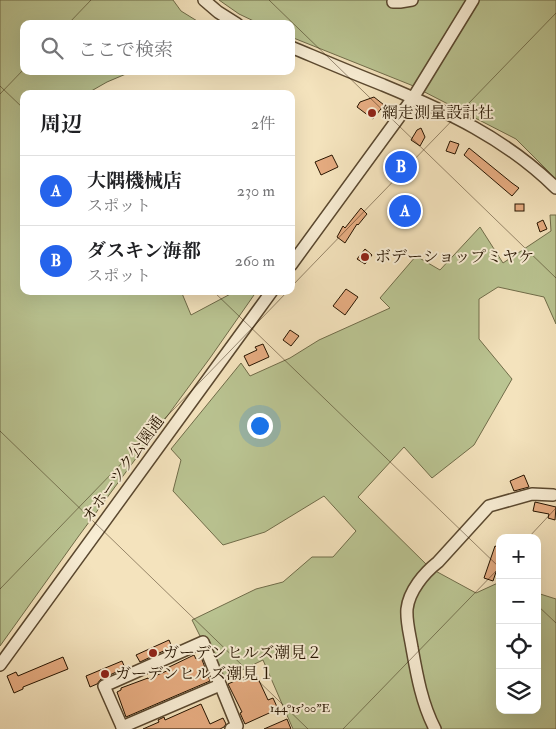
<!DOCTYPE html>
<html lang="ja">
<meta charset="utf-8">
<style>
:root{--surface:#fff;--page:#f2f2f2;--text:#202124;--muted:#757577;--line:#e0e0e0;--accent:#2563eb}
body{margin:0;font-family:"IM FELL Double Pica","Noto Serif JP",serif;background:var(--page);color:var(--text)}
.controls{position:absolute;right:15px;bottom:15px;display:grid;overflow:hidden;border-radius:10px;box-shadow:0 5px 20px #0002}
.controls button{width:45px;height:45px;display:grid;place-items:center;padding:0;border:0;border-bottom:1px solid var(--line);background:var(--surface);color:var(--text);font:25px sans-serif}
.you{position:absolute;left:259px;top:425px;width:18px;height:18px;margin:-12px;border:4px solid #fff;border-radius:50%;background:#1a73e8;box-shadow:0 0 0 8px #1a73e833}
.badge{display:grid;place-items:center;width:32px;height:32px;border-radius:50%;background:var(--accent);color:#fff;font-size:16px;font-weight:700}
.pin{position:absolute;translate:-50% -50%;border:2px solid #fff;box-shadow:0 1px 5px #0006}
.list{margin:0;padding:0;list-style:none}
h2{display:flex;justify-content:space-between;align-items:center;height:65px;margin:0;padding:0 20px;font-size:21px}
h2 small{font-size:16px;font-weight:400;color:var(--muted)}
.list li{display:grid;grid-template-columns:32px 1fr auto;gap:15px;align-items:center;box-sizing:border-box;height:70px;padding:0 20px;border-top:1px solid var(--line)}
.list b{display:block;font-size:19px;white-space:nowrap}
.list p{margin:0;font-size:16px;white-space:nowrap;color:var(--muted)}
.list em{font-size:16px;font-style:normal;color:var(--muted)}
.icon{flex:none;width:28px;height:28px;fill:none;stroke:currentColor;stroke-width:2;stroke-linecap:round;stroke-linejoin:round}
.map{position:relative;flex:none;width:556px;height:729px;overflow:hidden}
.search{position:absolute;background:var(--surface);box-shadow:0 5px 20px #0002;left:20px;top:20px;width:275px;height:55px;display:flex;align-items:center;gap:12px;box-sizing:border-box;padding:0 18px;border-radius:10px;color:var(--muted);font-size:19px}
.panel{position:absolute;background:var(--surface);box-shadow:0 5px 20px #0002;left:20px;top:90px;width:275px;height:205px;border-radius:10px}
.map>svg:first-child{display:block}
.green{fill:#bac492;stroke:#706c49}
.building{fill:#e6ac81;stroke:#261400}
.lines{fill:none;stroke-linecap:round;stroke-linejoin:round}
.minor-casing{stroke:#5a482f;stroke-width:14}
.minor{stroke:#f8edd4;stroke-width:11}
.ticks{fill:none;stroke:#261400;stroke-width:1;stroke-opacity:0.45}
.poi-dot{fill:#8f2418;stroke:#f8edd4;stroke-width:2}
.labels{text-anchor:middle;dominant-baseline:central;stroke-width:4;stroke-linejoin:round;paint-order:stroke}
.poi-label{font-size:16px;fill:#261400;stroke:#f8edd4;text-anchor:start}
.street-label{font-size:16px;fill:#261400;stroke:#f8edd4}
.ticks-label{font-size:12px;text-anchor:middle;fill:#261400;stroke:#f8edd4;stroke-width:4;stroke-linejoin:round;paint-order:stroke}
</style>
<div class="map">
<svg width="556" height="729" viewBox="0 0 556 729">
<rect width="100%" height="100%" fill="#f4e3bd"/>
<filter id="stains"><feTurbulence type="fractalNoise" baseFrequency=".004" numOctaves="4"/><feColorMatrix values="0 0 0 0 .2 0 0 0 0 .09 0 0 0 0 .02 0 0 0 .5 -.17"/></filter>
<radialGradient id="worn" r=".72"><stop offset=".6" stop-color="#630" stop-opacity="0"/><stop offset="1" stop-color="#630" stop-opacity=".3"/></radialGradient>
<g class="green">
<polygon points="0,0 173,0 181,11 202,24 24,24 24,71 133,71 107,82 86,94 24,94 24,291 181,291 191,315 236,291 248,291 254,295 210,358 78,537 0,646"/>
<polygon points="219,0 556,0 556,179 516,139 411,85 291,37 291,24 260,24 239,14"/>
<polygon points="550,215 556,215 556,324 544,297 498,287 479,299 479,339 512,379 474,445 432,478 404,447 358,497 430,568 476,593 500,582 500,710 537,710 537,593 556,599 556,729 293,729 263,660 219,681 203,642 192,620 256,589 283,582 312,557 333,557 356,531 324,496 265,532 223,545 173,491 181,460 171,449 241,363 250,376 290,358 319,340 390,308 380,298 416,256 440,270 480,227 503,263 551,231"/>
</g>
<g class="building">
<polygon points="374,97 384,105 373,119 357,107 360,102"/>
<polygon points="421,128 425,137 420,146 411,140 417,130"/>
<polygon points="450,141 459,144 455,154 446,151"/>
<polygon points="469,148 512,183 519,188 512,196 464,155"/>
<polygon points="332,155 338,167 321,175 315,162"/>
<polygon points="403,158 411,164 401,177 390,169 396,162 398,163"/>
<polygon points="402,204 412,212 408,218 397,210"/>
<rect x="515" y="204" width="9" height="7"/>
<polygon points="361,208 367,214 358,225 357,224 345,243 337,237 343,226 345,228"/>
<polygon points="543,220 547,229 540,232 537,223"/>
<polygon points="365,249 372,255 365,264 357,259"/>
<polygon points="346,289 358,297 345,315 333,306"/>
<polygon points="290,330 299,336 291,346 283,340"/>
<polygon points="263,344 269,357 249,366 244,356 257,350 255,347"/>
<polygon points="524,475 529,487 514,491 510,481"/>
<polygon points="535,502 556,507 555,520 548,518 549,514 533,511"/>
<polygon points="495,546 500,548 500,560 493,581 484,578"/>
<polygon points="169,640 172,647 140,662 136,655"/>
<polygon points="194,655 196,659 201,657 210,681 126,717 117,692 121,690 121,688 148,678 148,679 169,670 167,668"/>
<polygon points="63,657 68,669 23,687 23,689 14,693 7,676 16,672 18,676"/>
<polygon points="122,661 125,668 101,679 97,684 90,687 86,676"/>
<polygon points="255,672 268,700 273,698 278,709 245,724 240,713 242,712 228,684"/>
<polygon points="201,704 210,724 223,718 226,724 224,727 220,729 143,729 159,722 158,720 164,717 165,720"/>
<polygon points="287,719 291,729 264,729"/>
</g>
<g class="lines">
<g class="minor-casing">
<g id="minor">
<polyline points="204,0 218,12 237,24"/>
<polyline points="393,2 400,2 412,0"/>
<path d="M291,47C322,60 352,73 383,85C448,112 505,138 556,188"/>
<polyline points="291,265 413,98 473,0"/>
<polyline points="0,665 272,291"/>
<polyline points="122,727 220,685"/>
<polyline points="123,729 104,686 203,642 237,726 231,729"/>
<path d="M435,729C422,704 417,676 412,648C410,635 406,622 407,609C409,591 424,573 438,562L489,506L532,494L553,495"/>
</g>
</g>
<use href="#minor" class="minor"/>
</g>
<path class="ticks" d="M269,0L556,278M68,24L91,0M0,86L24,109M0,94L24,69M291,287L556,13M213,291L500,568M0,431L308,729M528,538L556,508M0,589L288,291M537,605L556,623M343,729L500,567"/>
<g class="poi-dot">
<circle cx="372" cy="113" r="5"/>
<circle cx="365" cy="257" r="5"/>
<circle cx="153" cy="653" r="5"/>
<circle cx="105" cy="674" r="5"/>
</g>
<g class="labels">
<g class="poi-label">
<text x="382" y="113">網走測量設計社</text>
<text x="375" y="257">ボデーショップミヤケ</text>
<text x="163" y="653">ガーデンヒルズ潮見２</text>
<text x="115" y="674">ガーデンヒルズ潮見１</text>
</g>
<g class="street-label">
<text transform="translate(123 469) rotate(-54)">オホーツク公園通</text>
</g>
</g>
<g class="ticks-label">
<text x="300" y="712">144°15'00"E</text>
</g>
<rect width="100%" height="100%" filter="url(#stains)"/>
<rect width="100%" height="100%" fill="url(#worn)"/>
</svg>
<div class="controls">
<button>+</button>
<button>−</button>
<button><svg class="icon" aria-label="locate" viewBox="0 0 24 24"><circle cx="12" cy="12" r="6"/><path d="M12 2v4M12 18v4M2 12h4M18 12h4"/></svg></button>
<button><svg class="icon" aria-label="layers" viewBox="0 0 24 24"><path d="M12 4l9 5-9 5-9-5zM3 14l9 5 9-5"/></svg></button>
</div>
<div class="you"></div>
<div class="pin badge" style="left:405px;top:211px">A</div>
<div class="pin badge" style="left:401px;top:167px">B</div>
<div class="search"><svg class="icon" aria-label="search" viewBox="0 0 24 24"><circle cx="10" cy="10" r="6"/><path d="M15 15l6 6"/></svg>ここで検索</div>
<section class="panel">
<h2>周辺<small>2件</small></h2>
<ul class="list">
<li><span class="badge">A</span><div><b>大隅機械店</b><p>スポット</p></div><em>230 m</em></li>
<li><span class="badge">B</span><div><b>ダスキン海都</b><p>スポット</p></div><em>260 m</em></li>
</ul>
</section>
</div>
